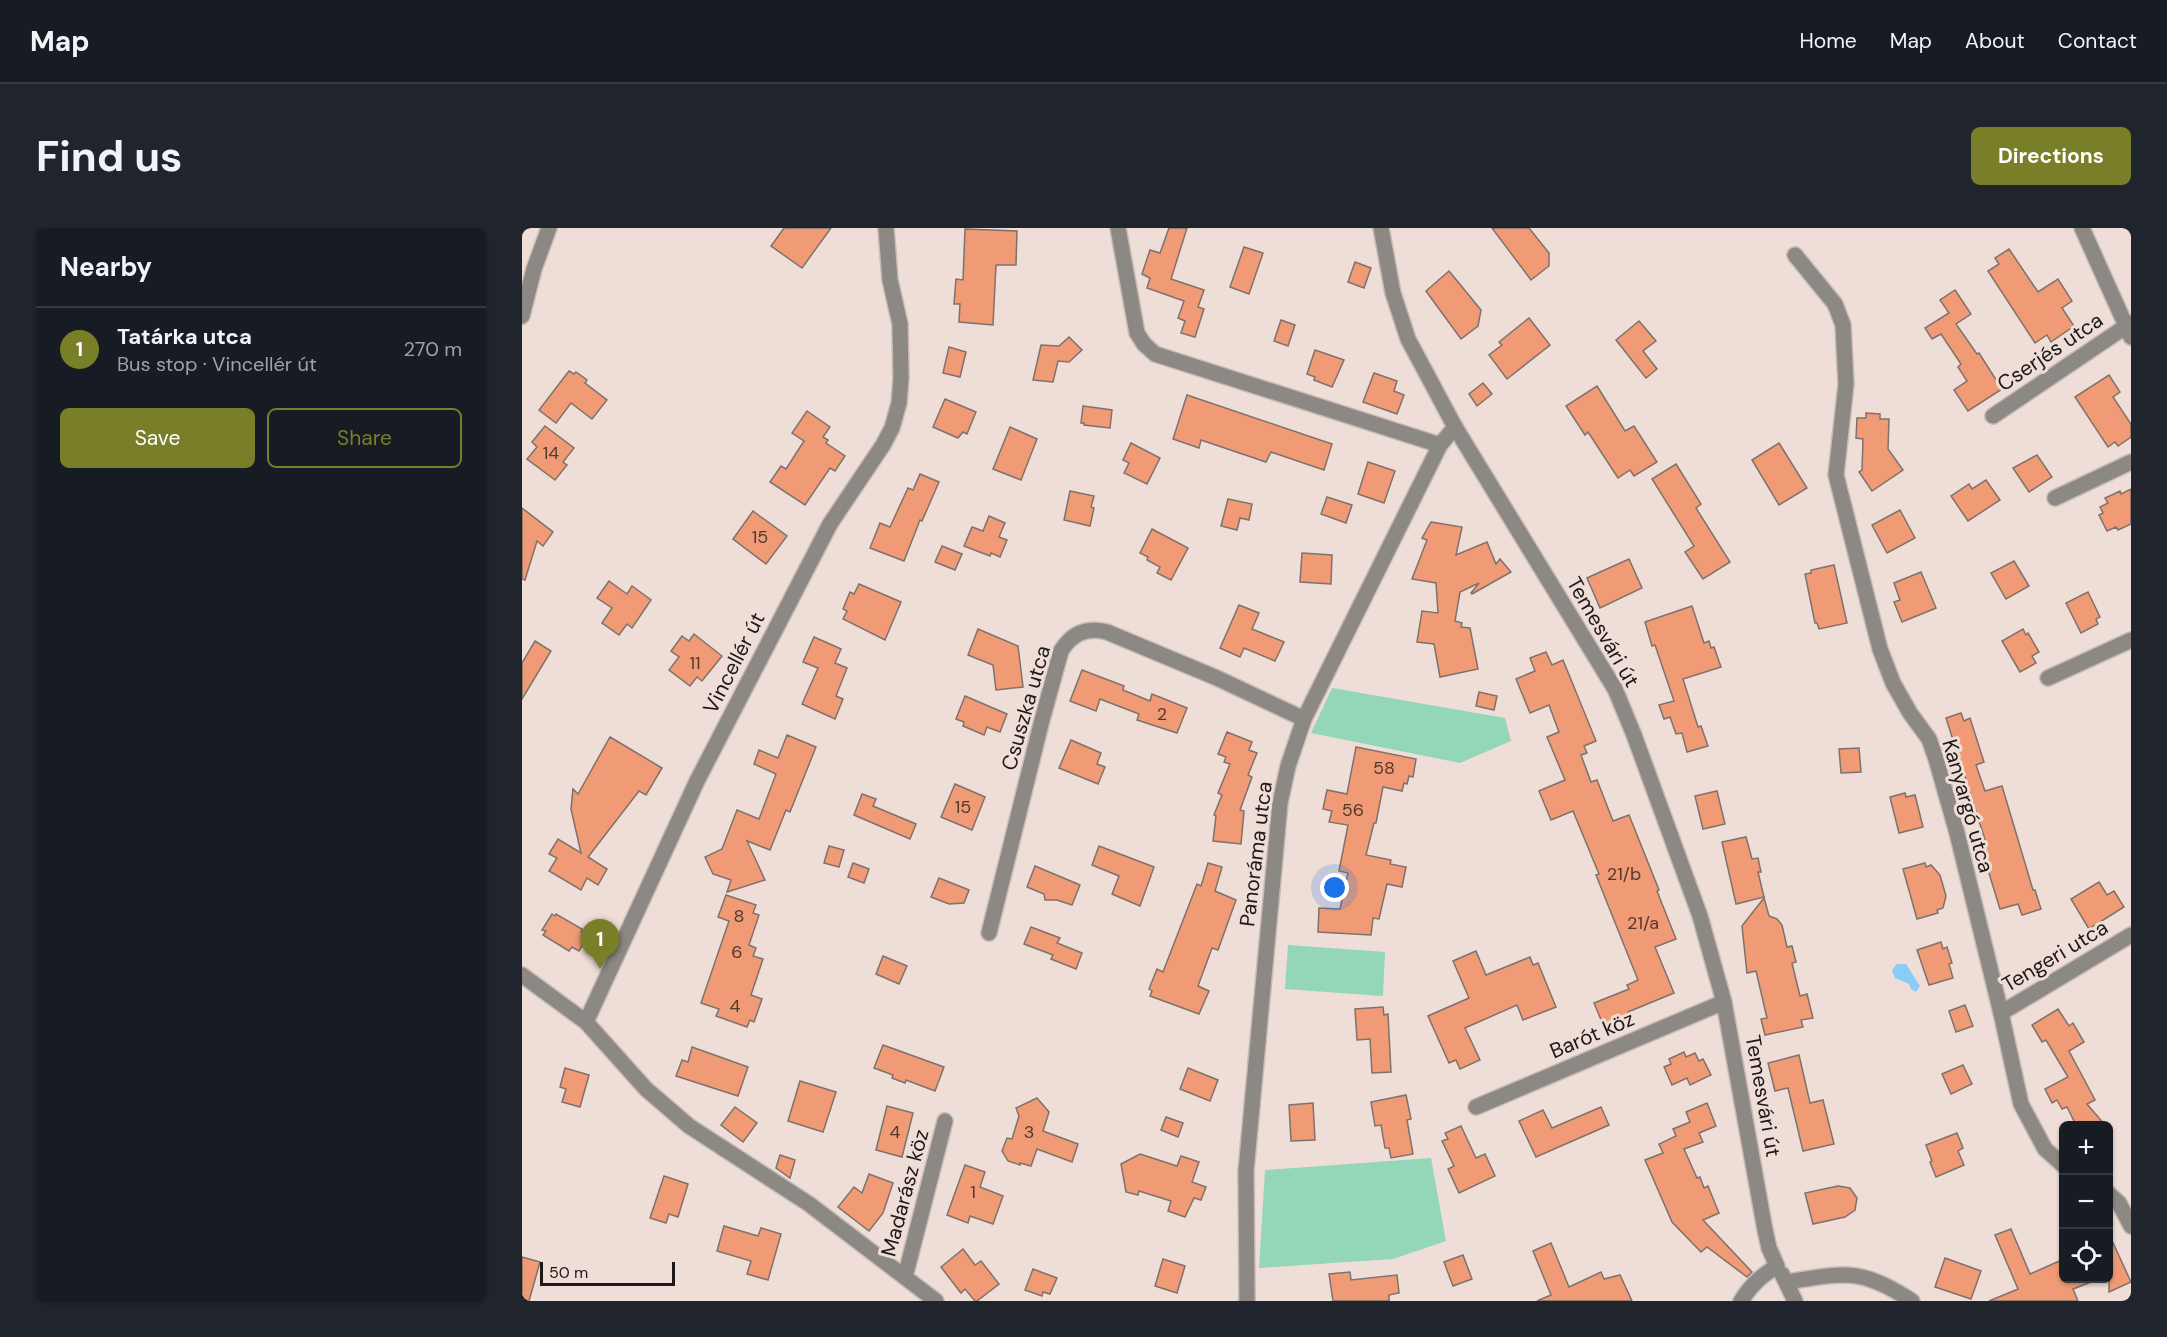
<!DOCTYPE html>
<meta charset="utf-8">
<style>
:root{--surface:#171b24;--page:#20242c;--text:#f1f3f6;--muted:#9ea1a6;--line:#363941;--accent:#797e28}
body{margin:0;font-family:"DM Sans",sans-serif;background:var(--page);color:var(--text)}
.controls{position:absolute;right:18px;bottom:18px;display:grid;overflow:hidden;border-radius:9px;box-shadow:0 2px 4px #0004}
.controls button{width:54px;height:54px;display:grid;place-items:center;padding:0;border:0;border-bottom:2px solid var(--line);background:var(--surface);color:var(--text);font:30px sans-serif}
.scale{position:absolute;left:18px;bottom:15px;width:135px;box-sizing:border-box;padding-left:6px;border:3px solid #1e1816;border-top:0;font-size:16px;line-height:21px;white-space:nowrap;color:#1e1816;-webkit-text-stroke:4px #eeded7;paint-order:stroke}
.you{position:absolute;left:813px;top:660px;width:21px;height:21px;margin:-15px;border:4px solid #fff;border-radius:50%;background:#1a73e8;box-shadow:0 0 0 9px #1a73e833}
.badge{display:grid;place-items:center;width:39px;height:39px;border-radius:50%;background:var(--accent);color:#fff;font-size:20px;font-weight:700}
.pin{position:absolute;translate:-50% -50px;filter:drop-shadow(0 2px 3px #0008)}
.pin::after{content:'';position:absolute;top:32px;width:21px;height:18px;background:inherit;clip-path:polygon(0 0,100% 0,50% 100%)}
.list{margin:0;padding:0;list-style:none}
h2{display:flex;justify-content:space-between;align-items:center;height:78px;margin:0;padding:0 24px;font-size:26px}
h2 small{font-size:20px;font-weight:400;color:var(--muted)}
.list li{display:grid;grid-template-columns:39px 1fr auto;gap:18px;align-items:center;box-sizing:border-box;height:84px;padding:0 24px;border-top:2px solid var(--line)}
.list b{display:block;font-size:22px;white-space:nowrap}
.list p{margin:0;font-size:20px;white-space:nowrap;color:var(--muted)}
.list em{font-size:20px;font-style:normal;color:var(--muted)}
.actions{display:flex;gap:12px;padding:18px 24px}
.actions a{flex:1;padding:14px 0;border:2px solid var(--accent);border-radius:9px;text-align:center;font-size:21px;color:var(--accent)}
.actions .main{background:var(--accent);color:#fff}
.icon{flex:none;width:33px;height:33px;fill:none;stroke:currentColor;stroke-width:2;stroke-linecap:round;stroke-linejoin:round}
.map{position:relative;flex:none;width:1609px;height:1073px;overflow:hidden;border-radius:9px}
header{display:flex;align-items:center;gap:36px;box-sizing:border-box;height:84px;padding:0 30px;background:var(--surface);border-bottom:2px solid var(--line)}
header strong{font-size:28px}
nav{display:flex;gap:33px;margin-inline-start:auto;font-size:21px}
.intro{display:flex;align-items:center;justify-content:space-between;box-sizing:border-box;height:144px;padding:0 36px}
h1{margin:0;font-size:42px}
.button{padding:15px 27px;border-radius:9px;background:var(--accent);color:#fff;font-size:21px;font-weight:700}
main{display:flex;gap:36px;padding:0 36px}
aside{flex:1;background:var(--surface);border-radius:9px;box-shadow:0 2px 4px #0004}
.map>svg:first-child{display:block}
.green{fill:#94d6b8}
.water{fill:#88ccf7}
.building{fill:#f09b75;stroke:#7f716b;stroke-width:1.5}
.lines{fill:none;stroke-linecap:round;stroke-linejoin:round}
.street-casing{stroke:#c9bab4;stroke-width:18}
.street{stroke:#8c8883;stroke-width:15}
.labels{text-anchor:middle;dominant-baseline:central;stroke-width:6;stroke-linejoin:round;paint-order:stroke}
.number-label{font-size:18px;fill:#52392e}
.street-label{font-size:21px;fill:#1e1816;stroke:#eeded7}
</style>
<header>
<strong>Map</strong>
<nav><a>Home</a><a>Map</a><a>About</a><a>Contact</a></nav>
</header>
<div class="intro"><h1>Find us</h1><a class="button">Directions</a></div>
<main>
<aside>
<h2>Nearby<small></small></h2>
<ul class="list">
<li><span class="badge">1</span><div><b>Tatárka utca</b><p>Bus stop · Vincellér út</p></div><em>270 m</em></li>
</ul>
<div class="actions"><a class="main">Save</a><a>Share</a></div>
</aside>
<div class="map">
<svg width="1609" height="1073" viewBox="0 0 1609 1073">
<rect width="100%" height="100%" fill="#eeded7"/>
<g class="green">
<polygon points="810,460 983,490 989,513 938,535 789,505"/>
<polygon points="766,717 863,724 861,768 763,761"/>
<polygon points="909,930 924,1013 871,1031 737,1040 743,942"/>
</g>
<polygon class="water" points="1375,736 1384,736 1398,758 1394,764 1389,761 1387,756 1373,750 1370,742"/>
<g class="building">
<polygon points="262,0 309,0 280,40 249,18"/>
<polygon points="647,0 665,0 649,51 682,62 676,79 682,81 673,109 659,105 663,93 656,90 662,73 625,60 628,50 620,46 628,22 638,25"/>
<polygon points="970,0 1007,0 1027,25 1027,38 1009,52"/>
<polygon points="443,1 495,3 494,37 474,37 471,97 437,94 438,76 432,76 434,51 441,52"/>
<polygon points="722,19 741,25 727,66 708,59"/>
<polygon points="1487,21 1516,64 1536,51 1550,73 1540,80 1552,98 1529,114 1525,107 1513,115 1466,43 1477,36 1473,30"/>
<polygon points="833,34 849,40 842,60 826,54"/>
<polygon points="927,43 959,82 956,98 939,111 904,63"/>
<polygon points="1433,62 1449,86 1434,96 1455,126 1457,125 1480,161 1446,183 1432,162 1445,153 1436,139 1439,136 1419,106 1410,111 1403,100 1427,85 1418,72"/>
<polygon points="1007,90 1028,117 985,151 967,127 980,117 977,114"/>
<polygon points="759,92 773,97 766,118 752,113"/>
<polygon points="1117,93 1134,113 1121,123 1135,141 1124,150 1094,112"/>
<polygon points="547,109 560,122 547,134 536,133 531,154 511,152 519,117 537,118"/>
<polygon points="427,119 444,124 438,149 421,145"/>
<polygon points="793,122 822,132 810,159 792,152 793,149 785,146"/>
<polygon points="47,143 52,146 54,144 65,152 63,155 85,172 70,191 49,175 34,195 17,182"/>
<polygon points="852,145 875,153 872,163 882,167 875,186 841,174"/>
<polygon points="1587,147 1598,164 1591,169 1609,196 1609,209 1596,218 1593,214 1586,219 1553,169"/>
<polygon points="961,155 970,166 955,178 947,166"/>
<polygon points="1075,158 1103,203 1112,198 1135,234 1112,248 1108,242 1096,250 1066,204 1063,207 1044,178"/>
<polygon points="665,167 810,216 802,242 749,224 744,234 679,212 677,220 651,211"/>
<polygon points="423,171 454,184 445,206 441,204 436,210 411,199"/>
<polygon points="561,178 590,182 588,200 562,197 562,195 559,195"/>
<polygon points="285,183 308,199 301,209 306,212 304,215 323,228 313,243 308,240 283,277 248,254 259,238 264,241 282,213 270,205"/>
<polygon points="1344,185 1358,186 1358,191 1367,191 1366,221 1381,242 1350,263 1337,244 1340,242 1341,211 1334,210 1335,190 1344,190"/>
<polygon points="23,198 52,220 41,234 45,237 33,252 5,231 15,219 10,214"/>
<polygon points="488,199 515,211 499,252 471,241"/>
<polygon points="609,215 638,230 625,256 602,245 607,235 601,232"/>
<polygon points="1257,215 1285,260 1257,277 1230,232"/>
<polygon points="1515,227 1530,249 1507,264 1491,240"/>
<polygon points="846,234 873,243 862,275 836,266"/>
<polygon points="1154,236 1179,276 1174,280 1208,334 1181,351 1163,324 1172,318 1130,251"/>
<polygon points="398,246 417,254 400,293 398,292 382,333 348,320 358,295 368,299 386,260 391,262"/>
<polygon points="1464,252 1478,272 1446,293 1429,268 1447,256 1450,261"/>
<polygon points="1609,261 1609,296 1596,302 1594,299 1585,303 1577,287 1581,285 1578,279 1586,275 1583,270 1598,263 1599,266"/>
<polygon points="548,263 572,268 569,279 572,280 568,298 542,292"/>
<polygon points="805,269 830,277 824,295 799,286"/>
<polygon points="706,271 730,276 727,292 718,290 715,302 699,298"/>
<polygon points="0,280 31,304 21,318 15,313 3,352 0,351"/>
<polygon points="1378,282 1393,310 1365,325 1350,297"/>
<polygon points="231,283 265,308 244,336 211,311"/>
<polygon points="467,288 483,295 477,309 485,312 478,329 469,325 468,328 442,318 450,299 461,303"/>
<polygon points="909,294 940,299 934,327 965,314 974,336 978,331 989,344 950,366 949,365 957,355 938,364 933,393 940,395 939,399 948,400 956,441 918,449 912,416 895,414 900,383 916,385 914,355 890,351 905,312 900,310"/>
<polygon points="630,301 666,320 649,352 635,345 638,339 625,332 626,329 618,325"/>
<polygon points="420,318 440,326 433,342 413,334"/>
<polygon points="780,325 810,327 809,356 778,354"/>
<polygon points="1107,331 1120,360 1078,380 1065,350"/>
<polygon points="1492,333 1507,358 1484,371 1469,345"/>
<polygon points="1312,337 1325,395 1297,401 1295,395 1293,395 1283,346 1289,345 1289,342"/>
<polygon points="1399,344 1414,380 1380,394 1372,374 1378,372 1372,355"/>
<polygon points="87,353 105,366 110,358 129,372 110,400 105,396 97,407 80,395 90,380 75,370"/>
<polygon points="337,356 379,374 363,412 321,391 325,383 321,381 328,364 332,366"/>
<polygon points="1566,364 1578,389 1574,391 1576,396 1559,405 1544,375"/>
<polygon points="717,377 737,385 730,401 762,414 753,433 722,420 718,429 698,420"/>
<polygon points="1170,378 1182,415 1187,413 1189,420 1192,419 1199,439 1161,451 1176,499 1179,498 1186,518 1165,524 1160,505 1154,506 1148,489 1142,491 1137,477 1152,473 1133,417 1130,418 1123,394"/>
<polygon points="456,401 496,418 501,459 474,462 471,437 446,427"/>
<polygon points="1501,401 1504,407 1506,405 1517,424 1510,428 1514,435 1498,444 1480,413"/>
<polygon points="172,406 200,428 180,453 175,449 168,458 147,442 157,429 149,423 160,408 167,413"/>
<polygon points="292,409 319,421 313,435 325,440 314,468 321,471 313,491 280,476 296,440 281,434"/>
<polygon points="13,413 29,423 0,471 0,435"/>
<polygon points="1024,424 1030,437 1041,432 1074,513 1062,518 1065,525 1059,527 1069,554 1075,552 1091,593 1107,587 1137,662 1135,663 1154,711 1133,719 1152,765 1106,784 1108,788 1082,799 1072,775 1107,761 1105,757 1116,752 1074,647 1077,646 1051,583 1029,592 1017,563 1043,552 1025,509 1037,504 1027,477 1008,485 994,451 1013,443 1008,430"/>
<polygon points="560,442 602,458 601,462 628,473 630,466 665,480 655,505 615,492 617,486 578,471 574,483 548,473"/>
<polygon points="957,464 975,468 972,482 954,478"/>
<polygon points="443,468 485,486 478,504 465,499 462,507 441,498 442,494 434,491"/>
<polygon points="1439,485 1442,493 1448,490 1462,534 1454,537 1463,563 1480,558 1511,662 1513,662 1519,681 1500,687 1496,676 1478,681 1459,619 1465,618 1424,490"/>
<polygon points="705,504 730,514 727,522 735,525 726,547 730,549 718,582 722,583 719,616 691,613 694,588 692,587 700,567 696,565 708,536 702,534 704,529 696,526"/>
<polygon points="265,507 294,519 268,584 264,582 248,622 225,613 243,652 205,664 209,652 191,646 183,629 200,621 215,582 237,591 254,546 232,536 237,522 256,530"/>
<polygon points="88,509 140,540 124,567 117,563 66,629 85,641 76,657 65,650 59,662 27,643 35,630 27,626 36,611 59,625 49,581 51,561 56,566"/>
<polygon points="549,512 579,525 575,536 583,539 576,556 537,540"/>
<polygon points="834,519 894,531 891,549 887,548 885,556 882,555 880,563 861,559 854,595 852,595 844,627 869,632 868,636 884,639 880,659 865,656 857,691 851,690 849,707 796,704 797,680 818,681 826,645 817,643 826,597 807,594 810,583 801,581 805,562 825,566"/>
<polygon points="1337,520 1339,544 1319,545 1317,521"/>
<polygon points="433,556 463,569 450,602 419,589"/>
<polygon points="1195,563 1203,596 1181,601 1173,568"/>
<polygon points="1383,565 1384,569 1393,567 1401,599 1377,605 1368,569"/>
<polygon points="340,566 354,571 351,578 394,596 388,611 332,587"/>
<polygon points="1224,609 1230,631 1236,630 1239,644 1236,644 1242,669 1214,676 1200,614"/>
<polygon points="307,618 322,622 317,639 302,635"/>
<polygon points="577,618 632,639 618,678 590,666 597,648 570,637"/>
<polygon points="331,635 347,641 342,655 326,649"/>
<polygon points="686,635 700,639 693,663 714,672 696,722 690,720 676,758 687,763 677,786 628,768 630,763 627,761 635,741 641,744 675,656 679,658"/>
<polygon points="1403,635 1404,639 1409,637 1418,647 1424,668 1421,680 1415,682 1416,685 1395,691 1381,641"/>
<polygon points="513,638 558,657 550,677 535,672 523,672 522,666 505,659"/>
<polygon points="417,650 447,662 442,675 427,676 409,669"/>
<polygon points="1577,654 1585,667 1592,663 1602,679 1567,701 1549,671"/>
<polygon points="204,667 234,677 231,685 237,687 227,717 234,720 231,728 241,731 229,767 240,771 232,794 228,792 225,799 194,788 197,781 179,775 207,693 196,689"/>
<polygon points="1242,670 1247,688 1255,691 1260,697 1265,719 1270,718 1274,734 1270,735 1278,768 1285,766 1291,790 1279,792 1281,799 1243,807 1239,791 1245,790 1234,743 1225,745 1220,698"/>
<polygon points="30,686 33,688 34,686 60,701 59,704 66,708 57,723 50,719 47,723 21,707 24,703 20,702"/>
<polygon points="509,699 538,710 535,715 560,725 554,741 529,731 531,727 502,716"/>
<polygon points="1419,714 1421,721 1425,719 1430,735 1427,736 1431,750 1407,757 1395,722"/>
<polygon points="954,723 964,747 1008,729 1011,737 1016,735 1034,779 1001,792 995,777 943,800 958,832 938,841 934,832 927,835 906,788 947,770 931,733"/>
<polygon points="361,728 385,738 377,756 354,746"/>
<polygon points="1443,777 1451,798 1434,804 1427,783"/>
<polygon points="861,779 862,787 866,786 869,844 850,845 848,811 835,812 833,781"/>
<polygon points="1536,781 1547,798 1551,795 1562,814 1547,823 1573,872 1565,876 1583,897 1554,897 1545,879 1540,881 1535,872 1530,875 1523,861 1546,849 1524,812 1520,814 1510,797"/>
<polygon points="361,817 422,839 413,863 384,852 383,855 370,850 371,847 352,840"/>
<polygon points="170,819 226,839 216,868 154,848 160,832 166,834"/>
<polygon points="1162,824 1164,829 1173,825 1177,833 1181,831 1189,847 1168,857 1165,850 1150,857 1142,839 1149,836 1147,831"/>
<polygon points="1277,827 1288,875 1301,872 1312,916 1281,923 1266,860 1253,863 1246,835"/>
<polygon points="1441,837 1450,856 1429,866 1420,846"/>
<polygon points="43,840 67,847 58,879 40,874 44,861 38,859"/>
<polygon points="666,840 696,852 688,873 658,861"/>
<polygon points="278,853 314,864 301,904 266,893"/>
<polygon points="884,867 889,891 885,892 891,926 869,930 867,920 863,920 859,897 853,898 849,874"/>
<polygon points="515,870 527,884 521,903 556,916 550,934 515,921 509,938 498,935 498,937 486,933 480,923 485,910 490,911 497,888 494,880"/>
<polygon points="791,875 793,912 769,913 767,877"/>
<polygon points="1185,875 1194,898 1177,905 1181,914 1162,921 1175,950 1178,949 1182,960 1186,958 1197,985 1181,992 1230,1044 1225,1049 1185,1019 1179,1024 1150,994 1123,932 1141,925 1137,916 1154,908 1151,901 1168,894 1164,884"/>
<polygon points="365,878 391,885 380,929 354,922"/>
<polygon points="213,879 235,895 221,914 199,897"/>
<polygon points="1079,879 1087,897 1014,929 997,893 1021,882 1030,900"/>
<polygon points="644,889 661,895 656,909 639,902"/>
<polygon points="939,898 954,930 963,926 973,948 937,965 926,941 932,938 920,913 926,911 923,905"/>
<polygon points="1435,905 1441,920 1436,923 1442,937 1414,949 1408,934 1410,933 1404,917"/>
<polygon points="618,926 655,938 659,928 677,934 670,954 684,959 679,972 672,970 663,989 646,983 649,973 617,963 616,967 604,964 599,936"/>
<polygon points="258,927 273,932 268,950 254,940"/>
<polygon points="443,937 463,944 458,959 481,968 471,996 448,988 446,995 425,987"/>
<polygon points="347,946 371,955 361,985 347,1003 316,979 332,959 340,965"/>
<polygon points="142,948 166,956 156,989 147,986 144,995 128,990"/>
<polygon points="1316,958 1328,960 1335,970 1333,982 1323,989 1291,996 1283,965"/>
<polygon points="202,998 236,1008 239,1000 259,1006 246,1052 225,1046 229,1033 195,1023"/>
<polygon points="1489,1001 1508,1046 1542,1031 1542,1050 1577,1051 1551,1061 1556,1073 1467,1073 1496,1061 1473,1007"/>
<polygon points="1587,1006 1609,1054 1587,1064"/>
<polygon points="1029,1015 1047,1059 1079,1044 1082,1051 1098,1047 1110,1073 1015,1073 1029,1067 1011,1023"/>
<polygon points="441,1021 453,1037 459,1033 477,1056 455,1073 453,1073 443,1061 439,1065 419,1039"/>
<polygon points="941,1027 950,1051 931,1058 922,1034"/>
<polygon points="0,1029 18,1034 7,1073 0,1073"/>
<polygon points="1423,1030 1459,1043 1449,1071 1413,1059"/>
<polygon points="641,1031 663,1038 655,1065 633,1058"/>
<polygon points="511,1041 535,1050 528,1066 521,1064 520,1068 503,1062"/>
<polygon points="828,1044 829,1052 875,1047 877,1065 867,1067 867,1073 811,1073 807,1046"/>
</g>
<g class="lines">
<g class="street-casing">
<g id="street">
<polyline points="596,0 615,105 622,116 633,126 918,217"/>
<polyline points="859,0 871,65 886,111 933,199"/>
<polyline points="1560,0 1609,109"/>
<polyline points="1273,27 1313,76 1321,97 1324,156 1314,247 1358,421 1371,455 1388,485 1407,511 1414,531 1435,605 1479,785 1499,876 1523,921 1542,938"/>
<polyline points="0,88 12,41 27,0"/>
<polyline points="1471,188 1609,95"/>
<polyline points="1533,270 1609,234"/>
<polyline points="1526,450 1609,412"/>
<path d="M467,705L520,492L539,423C550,405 565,399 585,404L695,450L782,491"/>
<polyline points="0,747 64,794 124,861 167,898 287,976 414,1073"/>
<polyline points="1479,785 1609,707"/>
<polyline points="64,794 175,553 308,296 361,217 370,200 377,175 379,150 378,96 368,52 364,0"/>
<polyline points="954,879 1202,774"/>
<polyline points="1586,965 1597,975 1609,998"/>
<polyline points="1260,1046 1273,1073"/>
<polyline points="383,1049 423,893"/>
<path d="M1265,1054C1323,1045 1338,1039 1390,1073"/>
<path d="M725,1073L724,943L758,575L766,538L782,491L918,217L933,199L1093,461L1112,507L1178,688L1202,774L1243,1002L1247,1020L1255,1038C1239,1048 1229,1057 1219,1073"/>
</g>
</g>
<use href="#street" class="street"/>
</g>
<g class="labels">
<g class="number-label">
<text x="29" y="225">14</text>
<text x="238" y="309">15</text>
<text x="173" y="435">11</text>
<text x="640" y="486">2</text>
<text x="862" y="540">58</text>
<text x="441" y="579">15</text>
<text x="831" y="582">56</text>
<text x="1102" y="646">21/b</text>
<text x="217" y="688">8</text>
<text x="1121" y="695">21/a</text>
<text x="215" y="724">6</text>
<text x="213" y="778">4</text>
<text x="373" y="904">4</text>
<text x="507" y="904">3</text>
<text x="451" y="964">1</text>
</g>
<g class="street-label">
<text transform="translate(1528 124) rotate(-34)">Cserjés utca</text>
<text transform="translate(1081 404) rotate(60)">Temesvári út</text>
<text transform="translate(212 435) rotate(-63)">Vincellér út</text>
<text transform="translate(504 480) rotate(-74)">Csuszka utca</text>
<text transform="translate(1446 578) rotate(74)">Kanyargó utca</text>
<text transform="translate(734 626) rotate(-83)">Panoráma utca</text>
<text transform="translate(1533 728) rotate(-31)">Tengeri utca</text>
<text transform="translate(1070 807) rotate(-23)">Barót köz</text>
<text transform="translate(1241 868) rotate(80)">Temesvári út</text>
<text transform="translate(383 965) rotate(-75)">Madarász köz</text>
</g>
</g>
</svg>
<div class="controls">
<button>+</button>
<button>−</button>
<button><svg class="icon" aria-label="locate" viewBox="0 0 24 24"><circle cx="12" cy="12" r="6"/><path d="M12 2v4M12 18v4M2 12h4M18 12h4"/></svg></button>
</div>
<div class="scale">50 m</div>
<div class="you"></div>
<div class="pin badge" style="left:78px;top:741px">1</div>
</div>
</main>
